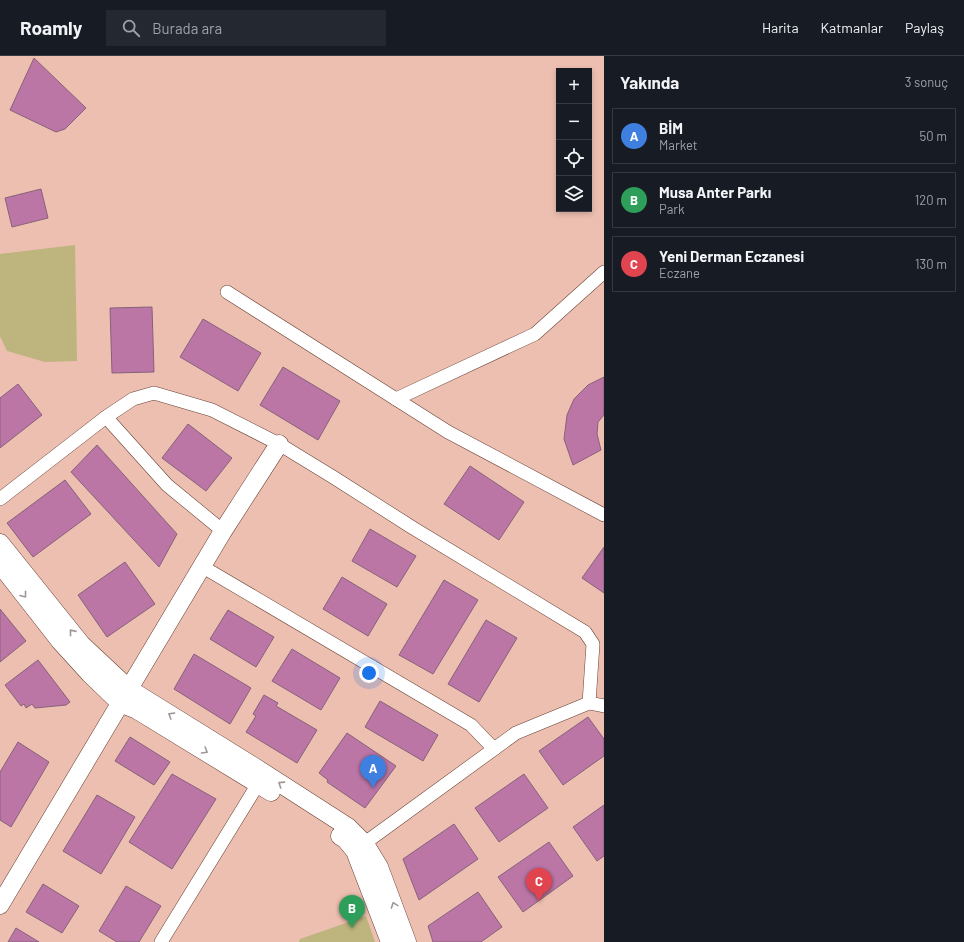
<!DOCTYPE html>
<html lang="tr">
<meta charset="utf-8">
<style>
:root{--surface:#171b24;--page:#242831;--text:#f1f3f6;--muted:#9ea1a6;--line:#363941;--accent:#db2777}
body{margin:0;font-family:Barlow,sans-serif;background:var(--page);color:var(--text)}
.controls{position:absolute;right:12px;top:12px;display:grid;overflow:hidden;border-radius:0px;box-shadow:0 2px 6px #0003}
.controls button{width:36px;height:36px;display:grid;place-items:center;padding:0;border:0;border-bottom:1px solid var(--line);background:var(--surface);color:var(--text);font:20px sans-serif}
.you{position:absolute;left:369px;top:617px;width:14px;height:14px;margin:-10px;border:3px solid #fff;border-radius:50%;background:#1a73e8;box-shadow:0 0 0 6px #1a73e833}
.badge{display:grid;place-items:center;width:26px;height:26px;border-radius:50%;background:var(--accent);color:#fff;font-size:13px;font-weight:700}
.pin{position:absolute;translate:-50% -33px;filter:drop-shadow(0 1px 2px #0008)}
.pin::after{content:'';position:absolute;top:21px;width:14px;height:12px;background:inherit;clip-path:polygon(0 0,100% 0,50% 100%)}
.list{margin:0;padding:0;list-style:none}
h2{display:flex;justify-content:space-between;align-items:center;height:52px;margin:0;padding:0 16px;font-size:17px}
h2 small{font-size:13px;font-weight:400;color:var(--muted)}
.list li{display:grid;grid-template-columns:26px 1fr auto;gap:12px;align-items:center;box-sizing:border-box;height:56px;margin:0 8px 8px;padding:0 8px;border:1px solid var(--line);border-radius:0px}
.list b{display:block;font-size:15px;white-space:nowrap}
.list p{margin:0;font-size:13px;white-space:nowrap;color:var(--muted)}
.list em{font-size:13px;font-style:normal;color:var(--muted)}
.icon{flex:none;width:22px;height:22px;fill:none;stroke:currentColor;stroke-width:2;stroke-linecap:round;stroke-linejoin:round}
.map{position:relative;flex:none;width:604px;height:886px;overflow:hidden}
header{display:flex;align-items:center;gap:24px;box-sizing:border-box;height:56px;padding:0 20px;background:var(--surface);border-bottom:1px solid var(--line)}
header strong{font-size:19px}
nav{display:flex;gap:22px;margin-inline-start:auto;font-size:14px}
.search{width:280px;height:36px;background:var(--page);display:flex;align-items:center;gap:10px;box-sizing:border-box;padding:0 14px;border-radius:0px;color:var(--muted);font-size:15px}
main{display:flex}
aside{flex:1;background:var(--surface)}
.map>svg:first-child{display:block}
.green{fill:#beb47e}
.building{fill:#bb76a6;stroke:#86627a}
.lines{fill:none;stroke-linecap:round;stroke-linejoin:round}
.street-casing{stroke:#674134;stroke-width:14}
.secondary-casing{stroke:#674134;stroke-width:19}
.street{stroke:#fff;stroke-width:13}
.secondary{stroke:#fff;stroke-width:18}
.oneway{stroke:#9f9895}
</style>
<header>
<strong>Roamly</strong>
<div class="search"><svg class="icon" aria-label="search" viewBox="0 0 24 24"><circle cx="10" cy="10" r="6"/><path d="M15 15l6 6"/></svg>Burada ara</div>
<nav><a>Harita</a><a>Katmanlar</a><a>Paylaş</a></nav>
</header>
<main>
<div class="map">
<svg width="604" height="886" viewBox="0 0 604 886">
<rect width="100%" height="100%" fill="#edbfb0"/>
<g class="green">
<polygon points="75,189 77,305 45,306 7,295 0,280 0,198"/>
<polygon points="366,860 375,886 299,886 300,883"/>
</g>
<g class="building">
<polygon points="34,2 86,52 65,73 56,76 10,54"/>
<polygon points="41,133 48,162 12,171 5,142"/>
<polygon points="152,251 154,316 112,317 110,252"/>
<polygon points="203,263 261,297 238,335 180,301"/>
<polygon points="283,311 340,345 318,384 260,349"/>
<polygon points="604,321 604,359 598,366 597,378 601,394 573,409 564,383 567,359 574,343 588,329"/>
<polygon points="18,328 42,359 0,392 0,342"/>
<polygon points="188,368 232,402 206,435 162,402"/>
<polygon points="97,389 177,478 159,511 71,416"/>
<polygon points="470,410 524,446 499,484 444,448"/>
<polygon points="65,424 91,458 33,501 7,467"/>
<polygon points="370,473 416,500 397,531 352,505"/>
<polygon points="604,491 604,537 582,522"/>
<polygon points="125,506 155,548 107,581 78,539"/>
<polygon points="342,521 387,548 368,580 323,553"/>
<polygon points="444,524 478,544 433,618 399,599"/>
<polygon points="0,553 26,585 0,606"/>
<polygon points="228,554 274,581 256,611 210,583"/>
<polygon points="486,564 517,582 479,646 448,628"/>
<polygon points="292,593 340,622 321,654 272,625"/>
<polygon points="194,598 251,632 230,668 174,633"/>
<polygon points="38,604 70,646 66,649 35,652 32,648 26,652 24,648 21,650 5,629"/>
<polygon points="264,639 278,647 276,650 317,674 297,707 246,676 256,660 253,658"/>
<polygon points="380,645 438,679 423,705 365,671"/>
<polygon points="588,661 604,683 604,700 563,729 539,695"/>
<polygon points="347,677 396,710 365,752 327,726 328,724 319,717"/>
<polygon points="130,681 170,706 154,729 115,705"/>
<polygon points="18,686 49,706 11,771 0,764 0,716"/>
<polygon points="172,718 216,743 172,813 129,786"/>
<polygon points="524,718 548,752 499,786 475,752"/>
<polygon points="97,739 135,761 101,818 63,795"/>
<polygon points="604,749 604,800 597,805 573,771"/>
<polygon points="454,768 478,803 419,844 403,803"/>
<polygon points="549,786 573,820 523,856 498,821"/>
<polygon points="43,828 79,850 62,877 26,856"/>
<polygon points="126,830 161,850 139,886 117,886 99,875"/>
<polygon points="478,836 502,871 481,886 433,886 428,870"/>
<polygon points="16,872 39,886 8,886"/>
</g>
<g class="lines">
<g class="street-casing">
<g id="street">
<polyline points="227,236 448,376 604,459"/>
<polyline points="396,343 535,278 604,216"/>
<polyline points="106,361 167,429 223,475"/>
<polyline points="0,443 106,361 133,343 154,337 212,354 279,388 333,421 413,472 585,576 593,588 589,647"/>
<polyline points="203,511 471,669 494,693"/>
<polyline points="358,792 516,677 589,647 604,650"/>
<polyline points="161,886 258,728"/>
</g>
</g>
<g class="secondary-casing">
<g id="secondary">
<polyline points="0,487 81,588 129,633 253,710 348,771 365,788 379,811 407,886"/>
<polyline points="0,508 60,585 90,618 120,647 137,654 271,736"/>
<polyline points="340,780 345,783 355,795 390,886"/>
<polyline points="0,849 223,475 279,388"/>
</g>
</g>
<use href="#street" class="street"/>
<use href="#secondary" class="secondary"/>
</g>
<defs><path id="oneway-chevron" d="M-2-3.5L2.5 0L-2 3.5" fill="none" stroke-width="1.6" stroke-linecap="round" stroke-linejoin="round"/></defs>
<g class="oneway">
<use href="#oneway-chevron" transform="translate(24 539) rotate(52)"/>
<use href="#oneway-chevron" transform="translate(72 576) rotate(-129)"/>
<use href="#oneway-chevron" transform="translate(171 659) rotate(-148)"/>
<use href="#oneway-chevron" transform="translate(205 695) rotate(31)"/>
<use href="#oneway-chevron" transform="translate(281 728) rotate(-147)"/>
<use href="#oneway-chevron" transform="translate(394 849) rotate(-110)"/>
</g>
</svg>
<div class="controls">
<button>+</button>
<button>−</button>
<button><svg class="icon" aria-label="locate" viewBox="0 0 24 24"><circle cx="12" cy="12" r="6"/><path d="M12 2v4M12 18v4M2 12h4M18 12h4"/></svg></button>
<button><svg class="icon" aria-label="layers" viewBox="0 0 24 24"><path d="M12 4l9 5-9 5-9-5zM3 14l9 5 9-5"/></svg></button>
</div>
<div class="you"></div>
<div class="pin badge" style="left:373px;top:732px;background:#3f7fe0">A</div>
<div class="pin badge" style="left:352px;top:872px;background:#2e9e5b">B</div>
<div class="pin badge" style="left:539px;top:845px;background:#e0444e">C</div>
</div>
<aside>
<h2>Yakında<small>3 sonuç</small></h2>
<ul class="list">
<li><span class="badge" style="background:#3f7fe0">A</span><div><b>BİM</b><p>Market</p></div><em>50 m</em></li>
<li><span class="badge" style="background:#2e9e5b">B</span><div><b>Musa Anter Parkı</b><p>Park</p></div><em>120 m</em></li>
<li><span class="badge" style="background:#e0444e">C</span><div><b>Yeni Derman Eczanesi</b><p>Eczane</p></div><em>130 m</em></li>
</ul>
</aside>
</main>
